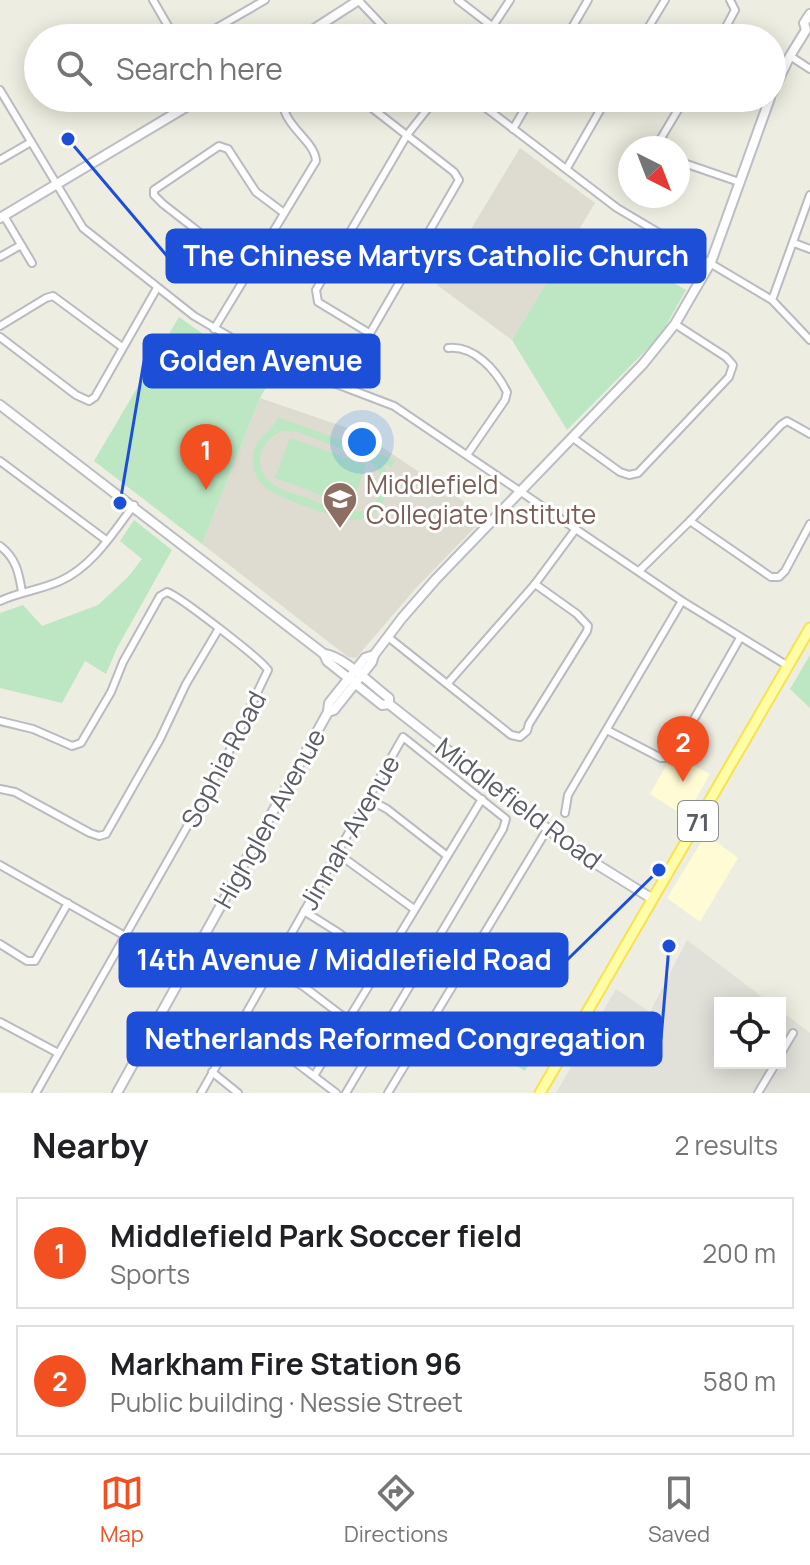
<!DOCTYPE html>
<meta charset="utf-8">
<style>
:root{--surface:#fff;--page:#f6f6f6;--text:#202124;--muted:#757577;--line:#e0e0e0;--accent:#f35022}
body{margin:0;font-family:Manrope,sans-serif;background:var(--page);color:var(--text)}
.controls{position:absolute;right:24px;bottom:24px;display:grid;overflow:hidden;border-radius:0px;box-shadow:0 4px 20px #0003}
.controls button{width:72px;height:72px;display:grid;place-items:center;padding:0;border:0;border-bottom:2px solid var(--line);background:var(--surface);color:var(--text);font:40px sans-serif}
.compass{position:absolute;left:618px;top:136px;width:72px;height:72px;border-radius:50%;background:var(--surface);box-shadow:0 4px 20px #0003;rotate:138deg}
.you{position:absolute;left:362px;top:442px;width:28px;height:28px;margin:-20px;border:6px solid #fff;border-radius:50%;background:#1a73e8;box-shadow:0 0 0 12px #1a73e833}
.badge{display:grid;place-items:center;width:52px;height:52px;border-radius:50%;background:var(--accent);color:#fff;font-size:26px;font-weight:700}
.pin{position:absolute;translate:-50% -66px;filter:drop-shadow(0 2px 4px #0008)}
.pin::after{content:'';position:absolute;top:42px;width:28px;height:24px;background:inherit;clip-path:polygon(0 0,100% 0,50% 100%)}
.list{margin:0;padding:0;list-style:none}
h2{display:flex;justify-content:space-between;align-items:center;height:104px;margin:0;padding:0 32px;font-size:34px}
h2 small{font-size:26px;font-weight:400;color:var(--muted)}
.list li{display:grid;grid-template-columns:52px 1fr auto;gap:24px;align-items:center;box-sizing:border-box;height:112px;margin:0 16px 16px;padding:0 16px;border:2px solid var(--line);border-radius:0px}
.list b{display:block;font-size:30px;white-space:nowrap}
.list p{margin:0;font-size:26px;white-space:nowrap;color:var(--muted)}
.list em{font-size:26px;font-style:normal;color:var(--muted)}
.icon{flex:none;width:44px;height:44px;fill:none;stroke:currentColor;stroke-width:2;stroke-linecap:round;stroke-linejoin:round}
.map{position:relative;flex:none;width:810px;height:1093px;overflow:hidden}
.search{position:absolute;background:var(--surface);box-shadow:0 4px 20px #0003;left:24px;right:24px;top:24px;height:88px;display:flex;align-items:center;gap:20px;box-sizing:border-box;padding:0 28px;border-radius:44px;color:var(--muted);font-size:30px}
.sheet{height:360px;background:var(--surface)}
nav{display:flex;justify-content:space-around;align-items:center;box-sizing:border-box;height:112px;border-top:2px solid var(--line);background:var(--surface);font-size:22px;color:var(--muted)}
nav a{display:grid;justify-items:center;gap:4px}
nav .on{color:var(--accent)}
.map>svg:first-child{display:block}
.commercial{fill:#fffbd5}
.industrial{fill:#e1e0d9}
.education{fill:#dedcd0}
.green{fill:#bce7c2;fill-rule:evenodd}
.lines{fill:none;stroke-linecap:round;stroke-linejoin:round}
.street-casing{stroke:#b9bbc1;stroke-width:10}
.secondary-casing{stroke:#bcbec6;stroke-width:12}
.primary-casing{stroke:#f9e24f;stroke-width:13}
.street{stroke:#fff;stroke-width:6}
.secondary{stroke:#fff;stroke-width:8}
.primary{stroke:#fffda5;stroke-width:9}
.labels{text-anchor:middle;dominant-baseline:central;stroke-width:6;stroke-linejoin:round;paint-order:stroke}
.shield{fill:#fff;stroke:#8c8e92;stroke-width:2}
.shield-label{font-size:24px;font-weight:bold;fill:#5a5d63}
.education-label{font-size:26px;fill:#785e54;stroke:#fff;text-anchor:start}
.street-label{font-size:26px;fill:#5a5d63;stroke:#fff}
.leader{fill:none;stroke:#1d4ed8;stroke-width:3}
.callout-dot{fill:#1d4ed8;stroke:#fff;stroke-width:3}
.callout{fill:#1d4ed8;stroke:#1d4ed8;stroke-width:3}
.callout-label{font-size:28px;text-anchor:middle;font-weight:bold;fill:#fff}
</style>
<div class="map">
<svg width="810" height="1093" viewBox="0 0 810 1093">
<rect width="100%" height="100%" fill="#eeede1"/>
<g class="commercial">
<polygon points="679,758 710,774 686,817 650,794 666,766"/>
<polygon points="706,834 738,858 700,922 667,898"/>
</g>
<polygon class="industrial" points="687,940 770,1003 720,1003 720,1063 780,1063 780,1010 810,1033 810,1093 556,1093 616,989 650,1012"/>
<g class="education">
<polygon points="520,148 595,203 512,340 437,285"/>
<polygon points="260,398 359,432 486,516 416,588 356,658 348,657 202,544"/>
</g>
<g class="green">
<polygon points="579,229 686,290 664,329 653,343 567,430 512,340"/>
<polygon points="179,317 227,351 276,370 260,398 202,544 94,461"/>
<path d="M278,417L395,460L392,467L383,464C394,488 384,517 355,520C342,521 278,498 267,489C257,482 252,469 253,457C254,437 272,433 278,417ZM283,431L298,432L367,459C378,467 384,477 380,491C371,528 329,506 307,498C294,493 277,490 268,480C251,462 263,438 283,431Z"/>
<polygon points="290,438 366,465 351,506 275,478"/>
<polygon points="134,520 172,550 117,648 106,674 85,661 62,703 0,688 0,613 23,605 42,626 98,605 128,577 142,559 120,541"/>
<polygon points="810,655 810,708 790,689"/>
<polygon points="517,1034 538,1048 525,1071 503,1057"/>
</g>
<g class="lines">
<g class="street-casing">
<g id="street">
<polyline points="153,0 175,38"/>
<polyline points="358,0 394,38"/>
<polyline points="458,0 493,27"/>
<polyline points="199,38 265,0"/>
<polyline points="485,38 510,0"/>
<polyline points="566,38 588,0"/>
<polyline points="642,38 665,0"/>
<polyline points="720,38 735,10 730,0"/>
<polyline points="790,56 810,69"/>
<polyline points="0,90 83,228 194,316 263,356 394,406 682,601 788,666"/>
<polyline points="473,98 617,208 772,300 810,340"/>
<polyline points="513,129 531,98"/>
<polyline points="658,148 657,145 685,98"/>
<polyline points="0,160 31,142"/>
<polyline points="678,161 739,182"/>
<polyline points="567,168 607,98"/>
<polyline points="4,216 32,263"/>
<polyline points="794,243 810,249"/>
<polyline points="0,257 21,245"/>
<polyline points="249,271 163,204 154,195 154,190 219,146 228,149 256,192 284,213"/>
<polyline points="772,300 810,195"/>
<polyline points="0,326 46,298 53,296 122,347"/>
<path d="M214,329L316,161C315,143 291,130 285,112L291,103L302,98"/>
<polyline points="369,333 318,302 316,290 407,135 436,98"/>
<polyline points="0,337 76,395 89,401 95,397 157,288"/>
<path d="M448,348C474,345 496,370 507,392L505,400L467,455"/>
<polyline points="340,385 459,180 454,172 359,98"/>
<polyline points="573,438 620,472 629,475 638,473 729,377 733,365 726,357 675,324"/>
<polyline points="0,461 106,540"/>
<polyline points="690,521 771,577 779,577 785,571 810,524"/>
<path d="M0,546C16,558 19,573 22,592"/>
<polyline points="639,571 690,521 781,425 787,421 810,434"/>
<path d="M0,601C19,592 40,590 60,581C92,567 113,533 134,505"/>
<polyline points="388,637 511,735 520,737 527,731 529,724 587,631 588,626 577,614 535,584"/>
<polyline points="448,683 535,584 575,530"/>
<path d="M0,721L33,729L72,746L81,743L111,692L123,662L160,596L167,592C179,596 261,659 268,670L226,758L36,1093"/>
<polyline points="607,730 661,758 666,758 677,749 740,638"/>
<polyline points="0,789 15,792 90,833 99,836 106,834 160,739 186,684 218,630"/>
<polyline points="368,799 387,809 446,855"/>
<polyline points="565,813 568,795 682,601"/>
<polyline points="337,853 414,909"/>
<polyline points="0,865 185,970"/>
<polyline points="304,911 339,933 381,966"/>
<polyline points="0,944 27,961 35,961 68,903"/>
<polyline points="271,969 303,986 349,1021"/>
<polyline points="0,1022 58,1053"/>
<polyline points="240,1024 261,1036 336,1093"/>
<polyline points="780,1055 793,1033"/>
<polyline points="212,1072 238,1093"/>
<polyline points="314,1076 482,799"/>
<polyline points="201,1093 403,737 506,819 503,829 346,1093"/>
<polyline points="388,1093 548,828"/>
<polyline points="758,1093 776,1063"/>
</g>
</g>
<g class="secondary-casing">
<g id="secondary">
<polyline points="300,38 359,0"/>
<polyline points="772,93 790,56 806,30 804,23 810,14"/>
<polyline points="0,218 201,98"/>
<polyline points="0,405 324,654 327,661 382,705 389,704"/>
<path d="M324,654C342,655 373,686 389,698V704L577,852L651,898"/>
<polyline points="328,712 334,710 372,662 374,655 402,618 436,579 643,364 675,324 711,262 770,98"/>
<polyline points="117,1093 328,712 329,703 365,658 374,655"/>
</g>
</g>
<g class="primary-casing">
<polyline id="primary" points="540,1093 810,628"/>
</g>
<use href="#street" class="street"/>
<use href="#secondary" class="secondary"/>
<use href="#primary" class="primary"/>
</g>
<defs>
<g id="school-pin" transform="scale(1.8)"><path d="M0 17L-7.5 6A9.5 9.5 0 1 1 7.5 6Z" fill="#8d6e63" stroke="#fff"/><path d="M0-5L7-2L0 1L-7-2ZM-4 1L0 2.5L4 1V4Q0 6-4 4Z" fill="#fff"/></g>
</defs>
<g fill-rule="evenodd">
<use href="#school-pin" x="340" y="499"/>
</g>
<g class="labels">
<rect class="shield" x="678" y="801" width="40" height="40" rx="6"/>
<g class="shield-label">
<text x="698" y="821">71</text>
</g>
<g class="education-label">
<text x="366" y="484">Middlefield<tspan x="366" dy="30">Collegiate Institute</tspan></text>
</g>
<g class="street-label">
<text transform="translate(223 759) rotate(-62)">Sophia Road</text>
<text transform="translate(519 803) rotate(37)">Middlefield Road</text>
<text transform="translate(269 818) rotate(-61)">Highglen Avenue</text>
<text transform="translate(349 832) rotate(-60)">Jinnah Avenue</text>
</g>
</g>
<path class="leader" d="M68 139L167 256M120 503L144 361M659 870L567 960M669 946L661 1039"/>
<g class="callout-dot">
<circle cx="68" cy="139" r="8"/>
<circle cx="120" cy="503" r="8"/>
<circle cx="659" cy="870" r="8"/>
<circle cx="669" cy="946" r="8"/>
</g>
<g class="callout">
<rect x="167" y="230" width="538" height="52" rx="8"/>
<rect x="144" y="335" width="235" height="52" rx="8"/>
<rect x="120" y="934" width="447" height="52" rx="8"/>
<rect x="128" y="1013" width="533" height="52" rx="8"/>
</g>
<g class="callout-label">
<text x="436" y="266">The Chinese Martyrs Catholic Church</text>
<text x="261" y="371">Golden Avenue</text>
<text x="344" y="970">14th Avenue / Middlefield Road</text>
<text x="395" y="1049">Netherlands Reformed Congregation</text>
</g>
</svg>
<div class="controls">
<button><svg class="icon" aria-label="locate" viewBox="0 0 24 24"><circle cx="12" cy="12" r="6"/><path d="M12 2v4M12 18v4M2 12h4M18 12h4"/></svg></button>
</div>
<svg class="compass" viewBox="-18 -18 36 36"><path d="M0-13l5 13h-10z" fill="#e53935"/><path d="M0 13l5-13h-10z" fill="#757577"/></svg>
<div class="you"></div>
<div class="pin badge" style="left:206px;top:490px">1</div>
<div class="pin badge" style="left:683px;top:782px">2</div>
<div class="search"><svg class="icon" aria-label="search" viewBox="0 0 24 24"><circle cx="10" cy="10" r="6"/><path d="M15 15l6 6"/></svg>Search here</div>
</div>
<section class="sheet">
<h2>Nearby<small>2 results</small></h2>
<ul class="list">
<li><span class="badge">1</span><div><b>Middlefield Park Soccer field</b><p>Sports</p></div><em>200 m</em></li>
<li><span class="badge">2</span><div><b>Markham Fire Station 96</b><p>Public building · Nessie Street</p></div><em>580 m</em></li>
</ul>
</section>
<nav>
<a class="on"><svg class="icon" aria-label="map" viewBox="0 0 24 24"><path d="M3 6l6-2 6 2 6-2v14l-6 2-6-2-6 2zM9 4v14M15 6v14"/></svg>Map</a>
<a><svg class="icon" aria-label="directions" viewBox="0 0 24 24"><path d="M12 3l9 9-9 9-9-9zM9 14v-3h6M13 9l2 2-2 2"/></svg>Directions</a>
<a><svg class="icon" aria-label="saved" viewBox="0 0 24 24"><path d="M7 4h10v16l-5-4-5 4z"/></svg>Saved</a>
</nav>
